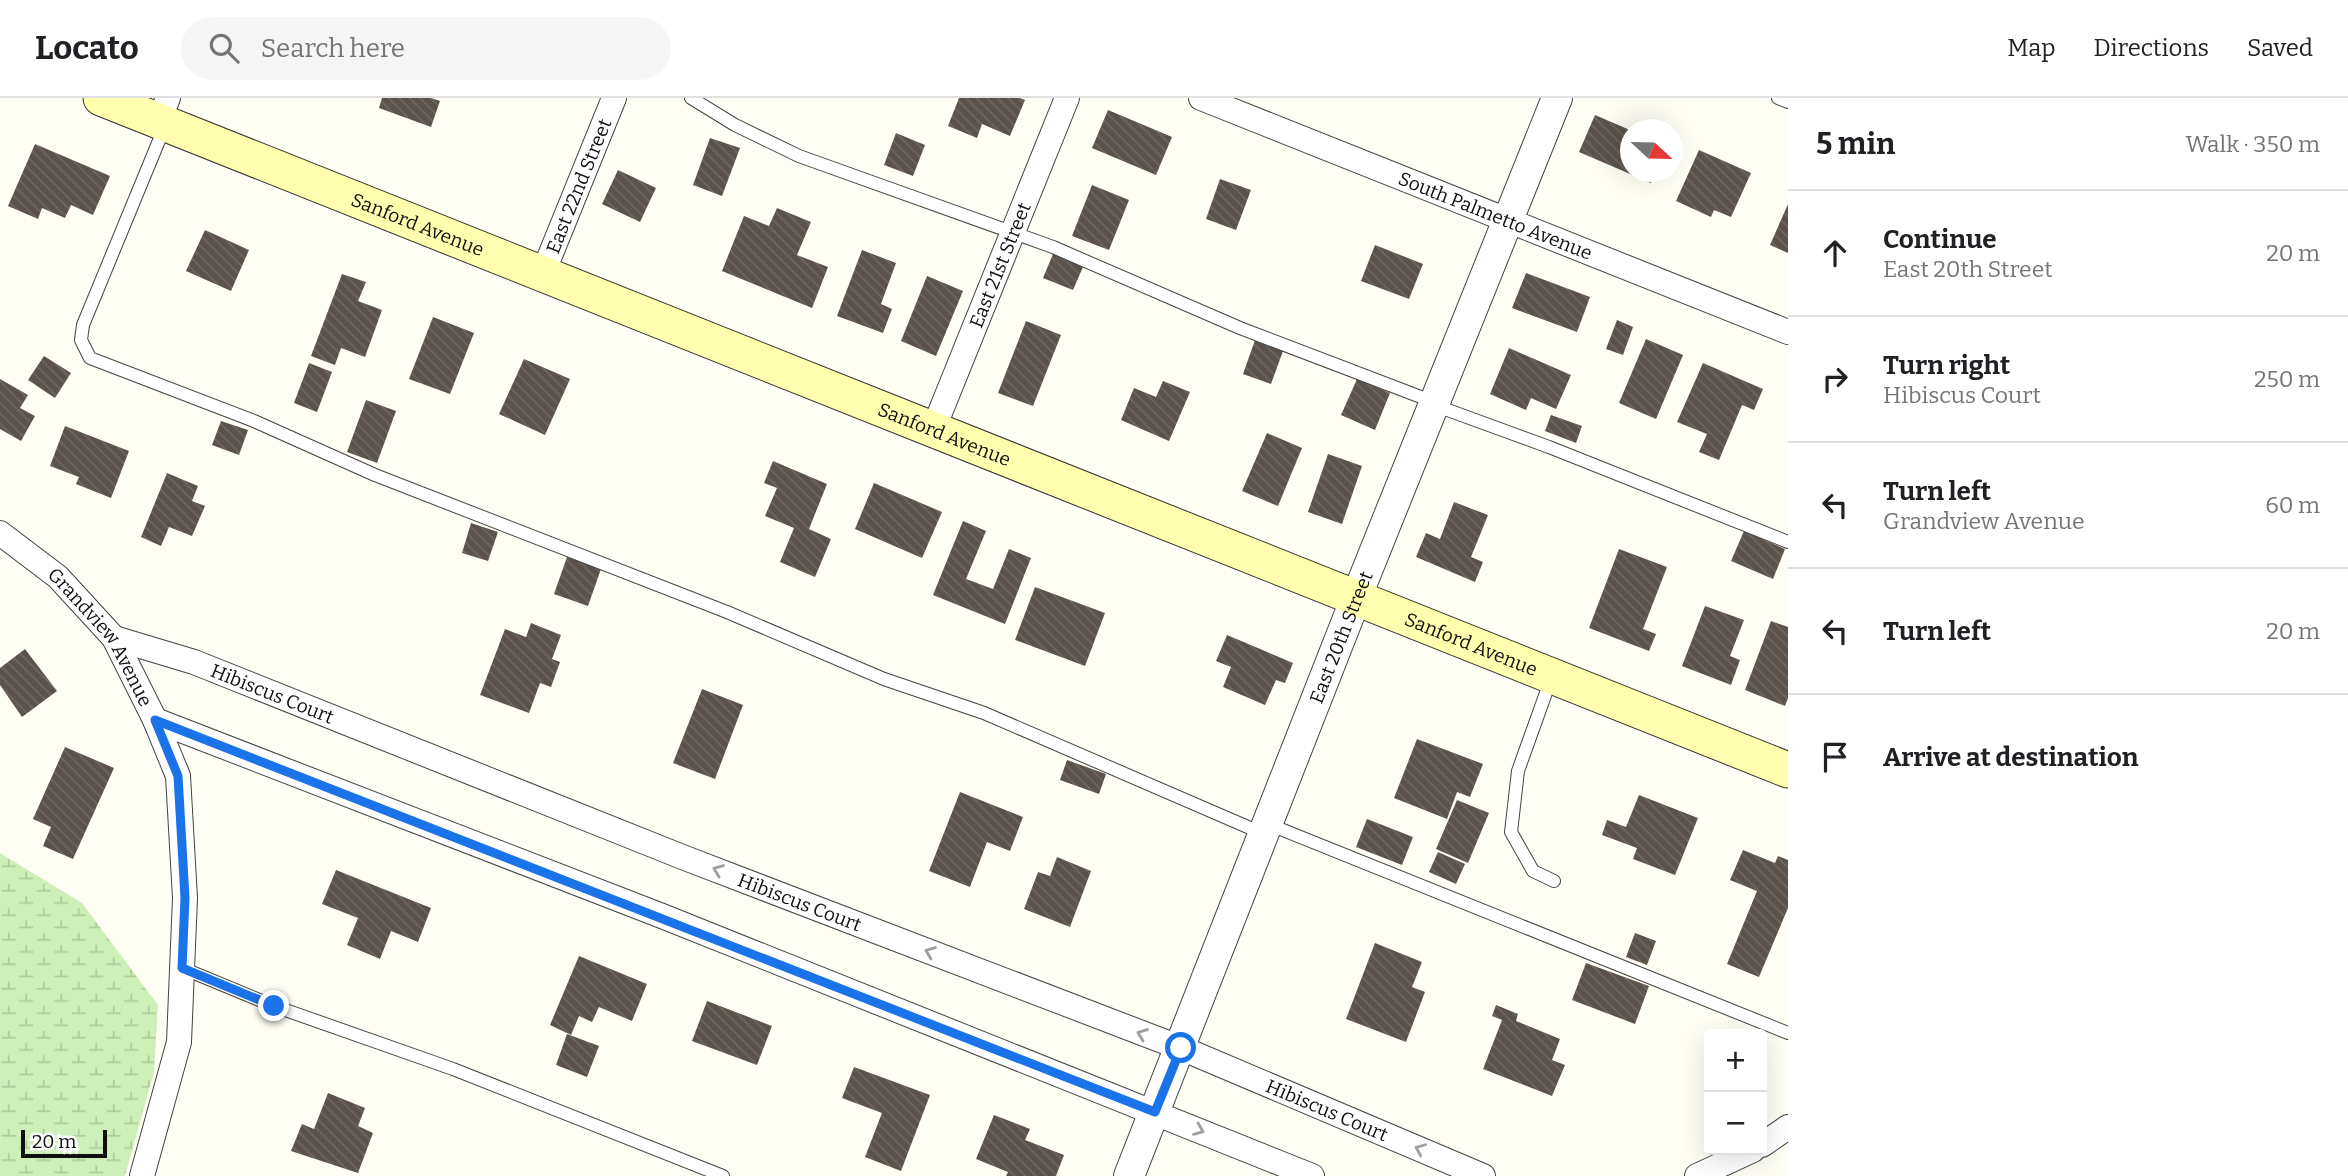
<!DOCTYPE html>
<meta charset="utf-8">
<style>
:root{--surface:#fff;--page:#f6f6f6;--text:#202124;--muted:#757577;--line:#e0e0e0}
body{margin:0;font-family:Bitter,serif;background:var(--page);color:var(--text)}
.controls{position:absolute;right:21px;bottom:21px;display:grid;overflow:hidden;border-radius:7px;box-shadow:0 7px 28px #0002}
.controls button{width:63px;height:63px;display:grid;place-items:center;padding:0;border:0;border-bottom:2px solid var(--line);background:var(--surface);color:var(--text);font:35px sans-serif}
.compass{position:absolute;left:1620px;top:21px;width:63px;height:63px;border-radius:50%;background:var(--surface);box-shadow:0 7px 28px #0002;rotate:112deg}
.scale{position:absolute;left:21px;bottom:18px;width:86px;box-sizing:border-box;padding-left:7px;border:4px solid #101010;border-top:0;font-size:19px;line-height:24px;white-space:nowrap;color:#101010;-webkit-text-stroke:5px #fff;paint-order:stroke}
.stop{position:absolute;width:21px;height:21px;margin:-16px;border:5px solid #1a73e8;border-radius:50%;background:#fff}
.stop.end{background:#1a73e8;border-color:#fff;box-shadow:0 2px 7px #0008}
.list{margin:0;padding:0;list-style:none}
h2{display:flex;justify-content:space-between;align-items:center;height:91px;margin:0;padding:0 28px;font-size:30px}
h2 small{font-size:23px;font-weight:400;color:var(--muted)}
.list li{display:grid;grid-template-columns:46px 1fr auto;gap:21px;align-items:center;box-sizing:border-box;height:126px;padding:0 28px;border-top:2px solid var(--line)}
.list b{display:block;font-size:26px;white-space:nowrap}
.list p{margin:0;font-size:23px;white-space:nowrap;color:var(--muted)}
.list em{font-size:23px;font-style:normal;color:var(--muted)}
.icon{flex:none;width:38px;height:38px;fill:none;stroke:currentColor;stroke-width:2;stroke-linecap:round;stroke-linejoin:round}
.map{position:relative;flex:none;width:1788px;height:1078px;overflow:hidden}
header{display:flex;align-items:center;gap:42px;box-sizing:border-box;height:98px;padding:0 35px;background:var(--surface);border-bottom:2px solid var(--line)}
header strong{font-size:33px}
nav{display:flex;gap:38px;margin-inline-start:auto;font-size:24px}
.search{width:490px;height:63px;background:var(--page);display:flex;align-items:center;gap:18px;box-sizing:border-box;padding:0 24px;border-radius:38px;color:var(--muted);font-size:26px}
main{display:flex}
aside{flex:1;background:var(--surface)}
.map>svg:first-child{display:block}
.wetland{fill:url(#wetland-marsh)}
.building{fill:url(#building-back-hatch)}
.lines{fill:none;stroke-linecap:round;stroke-linejoin:round}
.service-casing{stroke:#434343;stroke-width:14}
.minor-casing{stroke:#434343;stroke-width:26}
.tertiary-casing{stroke:#434343;stroke-width:32}
.secondary-casing{stroke:#323232;stroke-width:37}
.service{stroke:#fff;stroke-width:12}
.minor{stroke:#fff;stroke-width:24}
.tertiary{stroke:#fff;stroke-width:30}
.secondary{stroke:#ffffaf;stroke-width:35}
.oneway{stroke:#9f9f9f}
.route{stroke:#1a73e8;stroke-width:9}
.labels{text-anchor:middle;dominant-baseline:central;stroke-width:7;stroke-linejoin:round;paint-order:stroke}
.street-label{font-size:19px;fill:#101010;stroke:#fff}
</style>
<header>
<strong>Locato</strong>
<div class="search"><svg class="icon" aria-label="search" viewBox="0 0 24 24"><circle cx="10" cy="10" r="6"/><path d="M15 15l6 6"/></svg>Search here</div>
<nav><a>Map</a><a>Directions</a><a>Saved</a></nav>
</header>
<main>
<div class="map">
<svg width="1788" height="1078" viewBox="0 0 1788 1078">
<defs>
<pattern id="wetland-marsh" width="20" height="14" patternUnits="userSpaceOnUse" patternTransform="scale(1.75)"><rect width="20" height="14" fill="#ceefb8"/><path d="M1 5h8M5 5V1M11 12h8M15 12V8" fill="none" stroke="#b0cc9d"/></pattern>
<pattern id="building-back-hatch" width="6" height="6" patternUnits="userSpaceOnUse" patternTransform="scale(1.75)"><rect width="6" height="6" fill="#5b534b"/><path d="M-1 5l2 2M0 0l6 6M5-1l2 2" fill="none" stroke="#6d6761"/></pattern>
</defs>
<rect width="100%" height="100%" fill="#fffef4"/>
<polygon class="wetland" points="0,755 82,805 158,907 154,974 125,1078 0,1078"/>
<g class="building">
<polygon points="382,0 431,0 440,3 431,29 379,10"/>
<polygon points="959,0 1020,0 1025,2 1010,38 982,26 977,40 948,28"/>
<polygon points="1108,12 1172,39 1156,77 1092,50"/>
<polygon points="1595,17 1630,32 1630,74 1656,74 1651,85 1579,54"/>
<polygon points="896,35 925,47 913,78 884,67"/>
<polygon points="710,40 740,50 722,98 693,87"/>
<polygon points="35,46 110,78 93,117 71,107 65,120 42,110 38,121 8,108"/>
<polygon points="1699,52 1751,75 1731,119 1714,112 1711,119 1676,103"/>
<polygon points="618,72 656,90 640,124 602,106"/>
<polygon points="1220,81 1251,92 1236,132 1206,121"/>
<polygon points="1092,87 1129,102 1109,152 1072,138"/>
<polygon points="1788,106 1788,155 1770,147"/>
<polygon points="777,110 811,124 797,157 828,169 812,210 722,173 744,118 769,128"/>
<polygon points="205,132 249,152 231,193 186,173"/>
<polygon points="1375,147 1423,166 1409,201 1361,183"/>
<polygon points="862,152 896,165 881,206 892,211 883,235 837,218"/>
<polygon points="1053,156 1083,169 1073,192 1043,180"/>
<polygon points="1526,175 1590,199 1577,234 1512,210"/>
<polygon points="342,176 366,184 358,203 382,212 365,259 341,250 335,267 311,258"/>
<polygon points="927,178 963,193 936,258 901,243"/>
<polygon points="433,219 474,235 450,296 409,281"/>
<polygon points="1617,222 1633,229 1623,257 1606,251"/>
<polygon points="1026,223 1061,237 1033,308 998,295"/>
<polygon points="1646,241 1683,257 1656,321 1619,305"/>
<polygon points="1255,242 1283,253 1271,286 1243,276"/>
<polygon points="1509,250 1571,277 1556,311 1531,300 1526,312 1490,296"/>
<polygon points="44,258 71,275 55,300 28,282"/>
<polygon points="524,261 570,281 545,337 499,316"/>
<polygon points="309,265 332,274 317,314 294,305"/>
<polygon points="1703,265 1763,291 1754,312 1742,307 1719,362 1699,354 1707,336 1677,324"/>
<polygon points="0,281 28,297 20,310 35,318 21,343 0,331"/>
<polygon points="1357,281 1390,295 1375,332 1341,317"/>
<polygon points="1163,283 1190,294 1169,343 1121,322 1134,290 1156,299"/>
<polygon points="366,302 396,313 377,365 347,354"/>
<polygon points="1551,317 1582,328 1576,345 1545,333"/>
<polygon points="221,323 248,332 239,357 212,347"/>
<polygon points="65,328 129,353 111,400 76,386 79,379 50,368"/>
<polygon points="1267,335 1302,350 1278,408 1242,393"/>
<polygon points="1328,356 1362,368 1342,426 1308,414"/>
<polygon points="773,363 827,386 809,431 831,441 815,479 780,464 794,430 765,418 777,390 764,385"/>
<polygon points="167,375 198,388 192,403 205,408 192,438 169,429 161,448 141,439"/>
<polygon points="874,385 942,414 922,460 855,431"/>
<polygon points="1454,404 1488,417 1471,459 1483,464 1475,484 1416,459 1426,435 1440,441"/>
<polygon points="963,423 986,433 966,481 993,491 1009,451 1031,460 1005,526 933,497"/>
<polygon points="471,425 498,434 488,463 462,455"/>
<polygon points="1744,433 1785,451 1773,481 1731,463"/>
<polygon points="1619,451 1667,469 1643,531 1656,536 1649,553 1589,530"/>
<polygon points="567,459 601,471 588,508 554,496"/>
<polygon points="1035,489 1105,515 1085,568 1015,542"/>
<polygon points="1705,508 1744,522 1730,558 1740,562 1731,587 1682,568"/>
<polygon points="1771,523 1788,529 1788,600 1785,608 1745,592"/>
<polygon points="531,525 561,537 552,561 560,564 551,589 540,585 529,615 480,597 505,531 526,539"/>
<polygon points="1227,537 1293,565 1285,585 1276,582 1265,607 1223,589 1231,569 1216,563"/>
<polygon points="25,551 57,593 22,619 0,587 0,570"/>
<polygon points="702,591 743,607 715,681 673,665"/>
<polygon points="1417,641 1483,666 1470,699 1457,694 1447,721 1394,700"/>
<polygon points="65,649 114,670 73,761 43,748 51,729 33,721"/>
<polygon points="1067,662 1106,676 1099,696 1060,682"/>
<polygon points="960,694 1023,719 1010,753 987,744 970,789 929,773"/>
<polygon points="1639,697 1698,720 1675,777 1633,761 1637,750 1602,737 1607,722 1626,729"/>
<polygon points="1457,702 1489,715 1468,765 1436,751"/>
<polygon points="1367,721 1413,739 1402,767 1356,749"/>
<polygon points="1743,752 1775,765 1778,758 1788,762 1788,810 1759,879 1727,866 1757,793 1730,782"/>
<polygon points="1438,754 1465,766 1456,786 1429,774"/>
<polygon points="1057,759 1091,773 1070,829 1024,811 1038,774 1050,778"/>
<polygon points="336,772 431,810 418,844 391,833 380,861 347,847 358,820 322,806"/>
<polygon points="1635,835 1656,843 1647,867 1626,859"/>
<polygon points="1375,845 1422,864 1412,889 1425,894 1406,944 1346,921"/>
<polygon points="579,858 647,886 632,923 599,909 592,924 579,918 571,937 550,927"/>
<polygon points="1586,865 1649,888 1635,926 1572,902"/>
<polygon points="707,903 772,928 757,967 692,943"/>
<polygon points="1496,907 1518,916 1516,923 1560,941 1552,962 1565,967 1552,998 1483,971 1502,922 1492,918"/>
<polygon points="567,936 599,948 587,979 556,967"/>
<polygon points="854,969 930,997 901,1073 865,1059 882,1015 842,1000"/>
<polygon points="328,995 365,1010 358,1028 373,1035 358,1075 291,1053 302,1026 314,1031"/>
<polygon points="994,1017 1030,1031 1025,1042 1064,1057 1056,1078 1006,1078 1008,1074 976,1061"/>
</g>
<g class="lines">
<g class="service-casing">
<g id="service">
<polyline points="691,0 735,27 799,58 1053,149 1240,230 1434,304"/>
<polyline points="1778,0 1788,4"/>
<polyline points="165,28 83,227 81,242 90,260 254,323 375,377 727,514 884,581 984,615 1264,736"/>
<polyline points="1434,307 1549,349 1788,444"/>
<polyline points="1552,578 1518,673 1511,734 1533,773 1554,783"/>
<polyline points="1268,726 1788,935"/>
<polyline points="182,870 274,908 453,971 723,1078"/>
</g>
</g>
<g class="minor-casing">
<g id="minor">
<path id="s1" d="M1201,0L1788,234"/>
<polyline points="159,23 168,0"/>
<path id="s2" d="M543,175L614,0"/>
<path id="s3" d="M933,332L1067,0"/>
<path id="s4" d="M0,435L58,479L114,540L155,622L178,678L185,800L179,944L142,1078"/>
<path id="s5" d="M114,540L194,564L685,760L1181,950L1483,1078"/>
<polyline points="155,622 662,818 1312,1078"/>
<polyline points="1762,1047 1788,1029"/>
<polyline points="1697,1078 1753,1052"/>
</g>
</g>
<g class="tertiary-casing">
<g id="tertiary">
<path id="s6" d="M1129,1078L1356,500L1557,0"/>
</g>
</g>
<g class="secondary-casing">
<g id="secondary">
<path id="s7" d="M101,0L1788,672"/>
</g>
</g>
<use href="#service" class="service"/>
<use href="#minor" class="minor"/>
<use href="#tertiary" class="tertiary"/>
<use href="#secondary" class="secondary"/>
</g>
<defs><path id="oneway-chevron" d="M-2-3.5L2.5 0L-2 3.5" fill="none" stroke-width="1.6" stroke-linecap="round" stroke-linejoin="round" transform="scale(1.75)"/></defs>
<g class="oneway">
<use href="#oneway-chevron" transform="translate(718 772) rotate(-159)"/>
<use href="#oneway-chevron" transform="translate(930 854) rotate(-159)"/>
<use href="#oneway-chevron" transform="translate(1142 936) rotate(-159)"/>
<use href="#oneway-chevron" transform="translate(1199 1032) rotate(22)"/>
<use href="#oneway-chevron" transform="translate(1420 1051) rotate(-157)"/>
</g>
<g class="lines">
<polyline class="route" points="274,908 182,870 185,800 178,678 155,622 1155,1014 1181,950"/>
</g>
<g class="labels">
<g class="street-label">
<text stroke="none"><textPath href="#s2" startOffset="94">East 22nd Street</textPath></text>
<text stroke="none"><textPath href="#s1" startOffset="317">South Palmetto Avenue</textPath></text>
<text stroke="none"><textPath href="#s7" startOffset="341">Sanford Avenue</textPath></text>
<text stroke="none"><textPath href="#s3" startOffset="178">East 21st Street</textPath></text>
<text stroke="none"><textPath href="#s7" startOffset="908">Sanford Avenue</textPath></text>
<text stroke="none"><textPath href="#s6" startOffset="579">East 20th Street</textPath></text>
<text stroke="none"><textPath href="#s4" startOffset="147">Grandview Avenue</textPath></text>
<text stroke="none"><textPath href="#s7" startOffset="1475">Sanford Avenue</textPath></text>
<text stroke="none"><textPath href="#s5" startOffset="168">Hibiscus Court</textPath></text>
<text stroke="none"><textPath href="#s5" startOffset="735">Hibiscus Court</textPath></text>
<text stroke="none"><textPath href="#s5" startOffset="1302">Hibiscus Court</textPath></text>
</g>
</g>
</svg>
<div class="controls">
<button>+</button>
<button>−</button>
</div>
<svg class="compass" viewBox="-18 -18 36 36"><path d="M0-13l5 13h-10z" fill="#e53935"/><path d="M0 13l5-13h-10z" fill="#757577"/></svg>
<div class="scale">20 m</div>
<div class="stop" style="left:1181px;top:950px"></div>
<div class="stop end" style="left:274px;top:908px"></div>
</div>
<aside>
<h2>5 min<small>Walk · 350 m</small></h2>
<ul class="list">
<li><svg class="icon" aria-label="ahead" viewBox="0 0 24 24"><path d="M12 20V5M6 11l6-6 6 6"/></svg><div><b>Continue</b><p>East 20th Street</p></div><em>20 m</em></li>
<li><svg class="icon" aria-label="right" viewBox="0 0 24 24"><path d="M7 20v-9h11M14 6l5 5-5 5"/></svg><div><b>Turn right</b><p>Hibiscus Court</p></div><em>250 m</em></li>
<li><svg class="icon" aria-label="left" viewBox="0 0 24 24"><path d="M17 20v-9H6M10 6l-5 5 5 5"/></svg><div><b>Turn left</b><p>Grandview Avenue</p></div><em>60 m</em></li>
<li><svg class="icon" aria-label="left" viewBox="0 0 24 24"><path d="M17 20v-9H6M10 6l-5 5 5 5"/></svg><div><b>Turn left</b></div><em>20 m</em></li>
<li><svg class="icon" aria-label="arrive" viewBox="0 0 24 24"><path d="M6 21V4h12l-3 4 3 4H6"/></svg><div><b>Arrive at destination</b></div></li>
</ul>
</aside>
</main>
